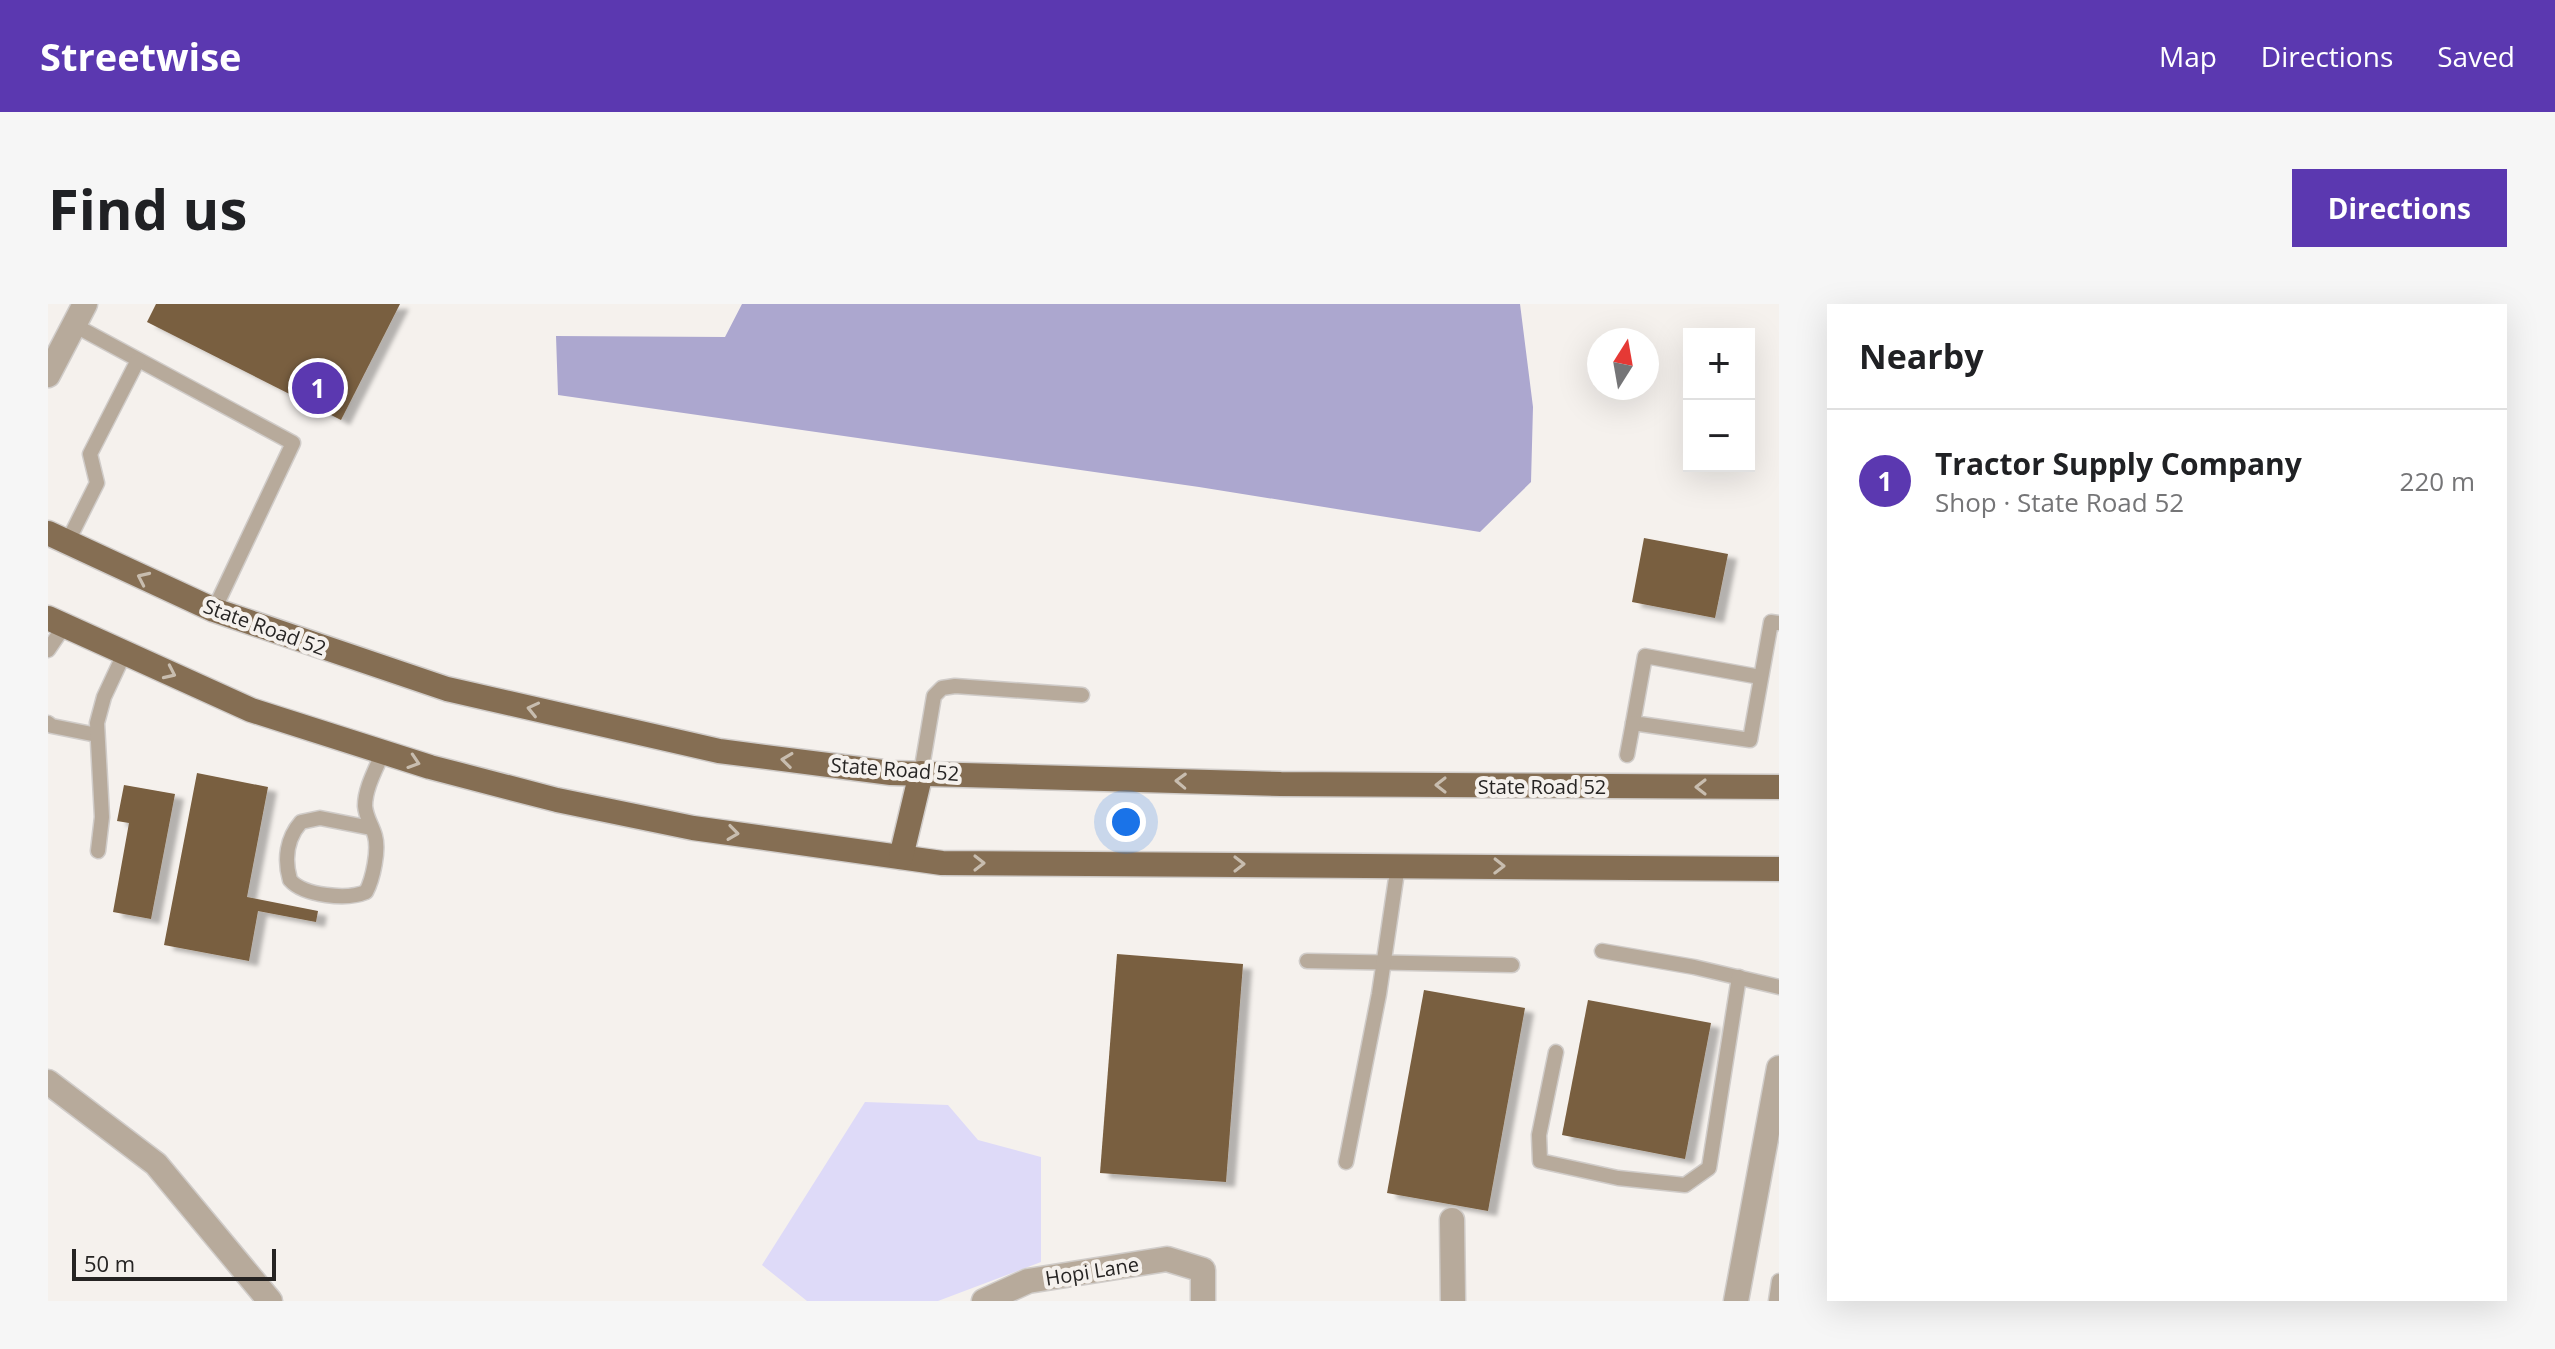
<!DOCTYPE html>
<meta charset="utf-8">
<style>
:root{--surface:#fff;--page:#f6f6f6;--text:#202124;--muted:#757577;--line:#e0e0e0;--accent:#5b38b0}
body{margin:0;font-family:"Open Sans",sans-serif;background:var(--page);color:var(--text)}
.controls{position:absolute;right:24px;top:24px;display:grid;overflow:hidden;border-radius:0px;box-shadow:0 8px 32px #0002}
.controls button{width:72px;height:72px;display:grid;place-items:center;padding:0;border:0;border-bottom:2px solid var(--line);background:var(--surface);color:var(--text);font:40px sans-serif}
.compass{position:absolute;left:1539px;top:24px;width:72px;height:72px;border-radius:50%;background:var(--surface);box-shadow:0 8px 32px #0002;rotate:11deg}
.scale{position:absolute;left:24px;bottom:20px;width:204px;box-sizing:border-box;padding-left:8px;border:4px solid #262423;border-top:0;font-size:22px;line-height:28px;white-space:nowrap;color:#262423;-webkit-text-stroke:6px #f5f1ed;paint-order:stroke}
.you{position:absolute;left:1078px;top:518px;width:28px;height:28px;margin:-20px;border:6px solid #fff;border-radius:50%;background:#1a73e8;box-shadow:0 0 0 12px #1a73e833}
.badge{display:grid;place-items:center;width:52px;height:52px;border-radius:50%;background:var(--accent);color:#fff;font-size:26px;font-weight:700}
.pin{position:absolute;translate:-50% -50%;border:4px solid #fff;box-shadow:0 2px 8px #0006}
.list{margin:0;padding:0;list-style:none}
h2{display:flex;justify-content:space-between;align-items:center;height:104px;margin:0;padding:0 32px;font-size:34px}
h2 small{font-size:26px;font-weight:400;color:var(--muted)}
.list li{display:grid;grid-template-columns:52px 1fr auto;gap:24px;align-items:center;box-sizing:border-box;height:144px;padding:0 32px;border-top:2px solid var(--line)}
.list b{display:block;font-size:30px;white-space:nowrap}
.list p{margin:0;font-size:26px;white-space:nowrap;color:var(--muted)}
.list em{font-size:26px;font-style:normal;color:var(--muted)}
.map{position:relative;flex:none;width:1731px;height:997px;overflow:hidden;border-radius:0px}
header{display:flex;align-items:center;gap:48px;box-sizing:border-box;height:112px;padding:0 40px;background:var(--accent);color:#fff}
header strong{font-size:38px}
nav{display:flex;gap:44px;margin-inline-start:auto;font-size:28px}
.intro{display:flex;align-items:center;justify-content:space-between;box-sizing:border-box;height:192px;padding:0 48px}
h1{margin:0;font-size:56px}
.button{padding:20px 36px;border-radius:0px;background:var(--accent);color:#fff;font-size:28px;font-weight:700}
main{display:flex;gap:48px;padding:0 48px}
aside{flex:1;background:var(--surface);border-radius:0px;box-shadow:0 8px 32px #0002}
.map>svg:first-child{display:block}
.green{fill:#dedaf8}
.water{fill:#aca7cf}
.building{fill:#795e3f;filter:url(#shadow)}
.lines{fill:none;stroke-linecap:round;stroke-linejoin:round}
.service-casing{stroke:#d0ccc9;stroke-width:17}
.minor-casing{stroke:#d0ccc9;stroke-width:27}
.primary-casing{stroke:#d0ccc9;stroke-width:27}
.service{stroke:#b7aa9b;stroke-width:14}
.minor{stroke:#b7aa9b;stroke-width:24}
.primary{stroke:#856e53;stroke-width:24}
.oneway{stroke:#c8bdaf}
.labels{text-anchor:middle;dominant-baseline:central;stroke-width:8;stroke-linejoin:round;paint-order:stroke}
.street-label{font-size:20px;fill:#262423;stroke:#f5f1ed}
</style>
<header>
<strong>Streetwise</strong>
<nav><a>Map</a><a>Directions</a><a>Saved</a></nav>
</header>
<div class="intro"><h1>Find us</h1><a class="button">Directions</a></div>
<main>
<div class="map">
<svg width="1731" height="997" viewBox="0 0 1731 997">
<defs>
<filter id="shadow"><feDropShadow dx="9" dy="5" stdDeviation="2" flood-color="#0004"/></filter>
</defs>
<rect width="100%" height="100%" fill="#f5f1ed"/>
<polygon class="green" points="817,798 900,801 930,836 993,853 993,958 890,997 759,997 714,961"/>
<polygon class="water" points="694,0 1472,0 1485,103 1483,178 1432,228 1151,183 510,91 508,32 677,33"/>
<g class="building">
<polygon points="108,0 352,0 293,116 99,18"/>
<polygon points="1596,234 1680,250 1667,314 1584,298"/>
<polygon points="149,469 220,483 199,593 270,607 268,618 210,607 201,657 116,641"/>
<polygon points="76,481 127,490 103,615 65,608 81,519 69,517"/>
<polygon points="1069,650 1195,660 1178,878 1052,869"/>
<polygon points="1376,686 1477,704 1440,907 1339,889"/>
<polygon points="1540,696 1663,719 1637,855 1514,831"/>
</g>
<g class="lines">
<g class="service-casing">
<g id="service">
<polyline points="26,21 245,139 166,306"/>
<polyline points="19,239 49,179 42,150 90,56"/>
<polyline points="0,346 17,321"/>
<polyline points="1712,373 1597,352 1585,419 1702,436 1723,318 1731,319"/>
<polyline points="0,419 4,422 49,431"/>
<polyline points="1579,451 1585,419"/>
<polyline points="873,469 886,392 894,384 907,382 1034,391"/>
<path d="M323,524L272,514L253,518C239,534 236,555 242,576C256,592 299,596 318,588C325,575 331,546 327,532C324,521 318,514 317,502C317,484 328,465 335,448"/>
<polyline points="50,547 54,513 49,419 56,393 77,348"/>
<polyline points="1554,647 1646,663 1731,683"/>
<polyline points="1259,657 1464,661"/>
<polyline points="1508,748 1491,831 1492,857 1570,874 1637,881 1661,864 1691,673"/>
<polyline points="1298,858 1331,690 1350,561"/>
<polyline points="1728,997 1731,977"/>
</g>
</g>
<g class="minor-casing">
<g id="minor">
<polyline points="0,71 37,0"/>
<polyline points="0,778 108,860 222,997"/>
<polyline points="1404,916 1405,997"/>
<polyline points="936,997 980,977 1119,955 1155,966 1155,997"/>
<polyline points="1688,997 1731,764"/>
</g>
</g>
<g class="primary-casing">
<g id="primary">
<polyline points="0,229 166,306 399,385 671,447 843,469 1233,480 1731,483"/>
<polyline points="0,314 203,406 382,463 509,496 645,524 894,559 1731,565"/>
<polyline points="853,553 873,469"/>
</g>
</g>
<use href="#service" class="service"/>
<use href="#minor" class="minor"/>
<use href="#primary" class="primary"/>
</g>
<defs><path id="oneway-chevron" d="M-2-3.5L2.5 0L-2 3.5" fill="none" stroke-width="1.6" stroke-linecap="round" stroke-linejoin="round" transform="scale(2)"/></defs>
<g class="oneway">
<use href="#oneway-chevron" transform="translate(95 274) rotate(-155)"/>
<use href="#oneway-chevron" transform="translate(122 369) rotate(25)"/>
<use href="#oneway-chevron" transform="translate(485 405) rotate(-167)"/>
<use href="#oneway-chevron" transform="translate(739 456) rotate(-173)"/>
<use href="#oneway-chevron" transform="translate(366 458) rotate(18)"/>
<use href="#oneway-chevron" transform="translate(1133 477) rotate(-178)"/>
<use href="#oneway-chevron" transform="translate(1393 481) rotate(-180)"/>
<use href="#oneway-chevron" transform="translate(1653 483) rotate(-180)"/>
<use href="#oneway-chevron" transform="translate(685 529) rotate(8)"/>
<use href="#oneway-chevron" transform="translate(931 559)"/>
<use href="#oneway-chevron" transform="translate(1191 560)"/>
<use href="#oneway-chevron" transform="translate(1451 562) rotate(1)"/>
</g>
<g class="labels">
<g class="street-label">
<text transform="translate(217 323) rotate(20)">State Road 52</text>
<text transform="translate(847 465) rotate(4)">State Road 52</text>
<text x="1494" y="482">State Road 52</text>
<text transform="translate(1044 967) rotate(-9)">Hopi Lane</text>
</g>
</g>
</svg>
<div class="controls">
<button>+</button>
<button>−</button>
</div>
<svg class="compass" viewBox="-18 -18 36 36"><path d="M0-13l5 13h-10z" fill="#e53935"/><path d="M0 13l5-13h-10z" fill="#757577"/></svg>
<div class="scale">50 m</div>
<div class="you"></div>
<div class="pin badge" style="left:270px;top:84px">1</div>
</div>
<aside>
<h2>Nearby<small></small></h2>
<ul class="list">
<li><span class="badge">1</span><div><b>Tractor Supply Company</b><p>Shop · State Road 52</p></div><em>220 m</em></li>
</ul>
</aside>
</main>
